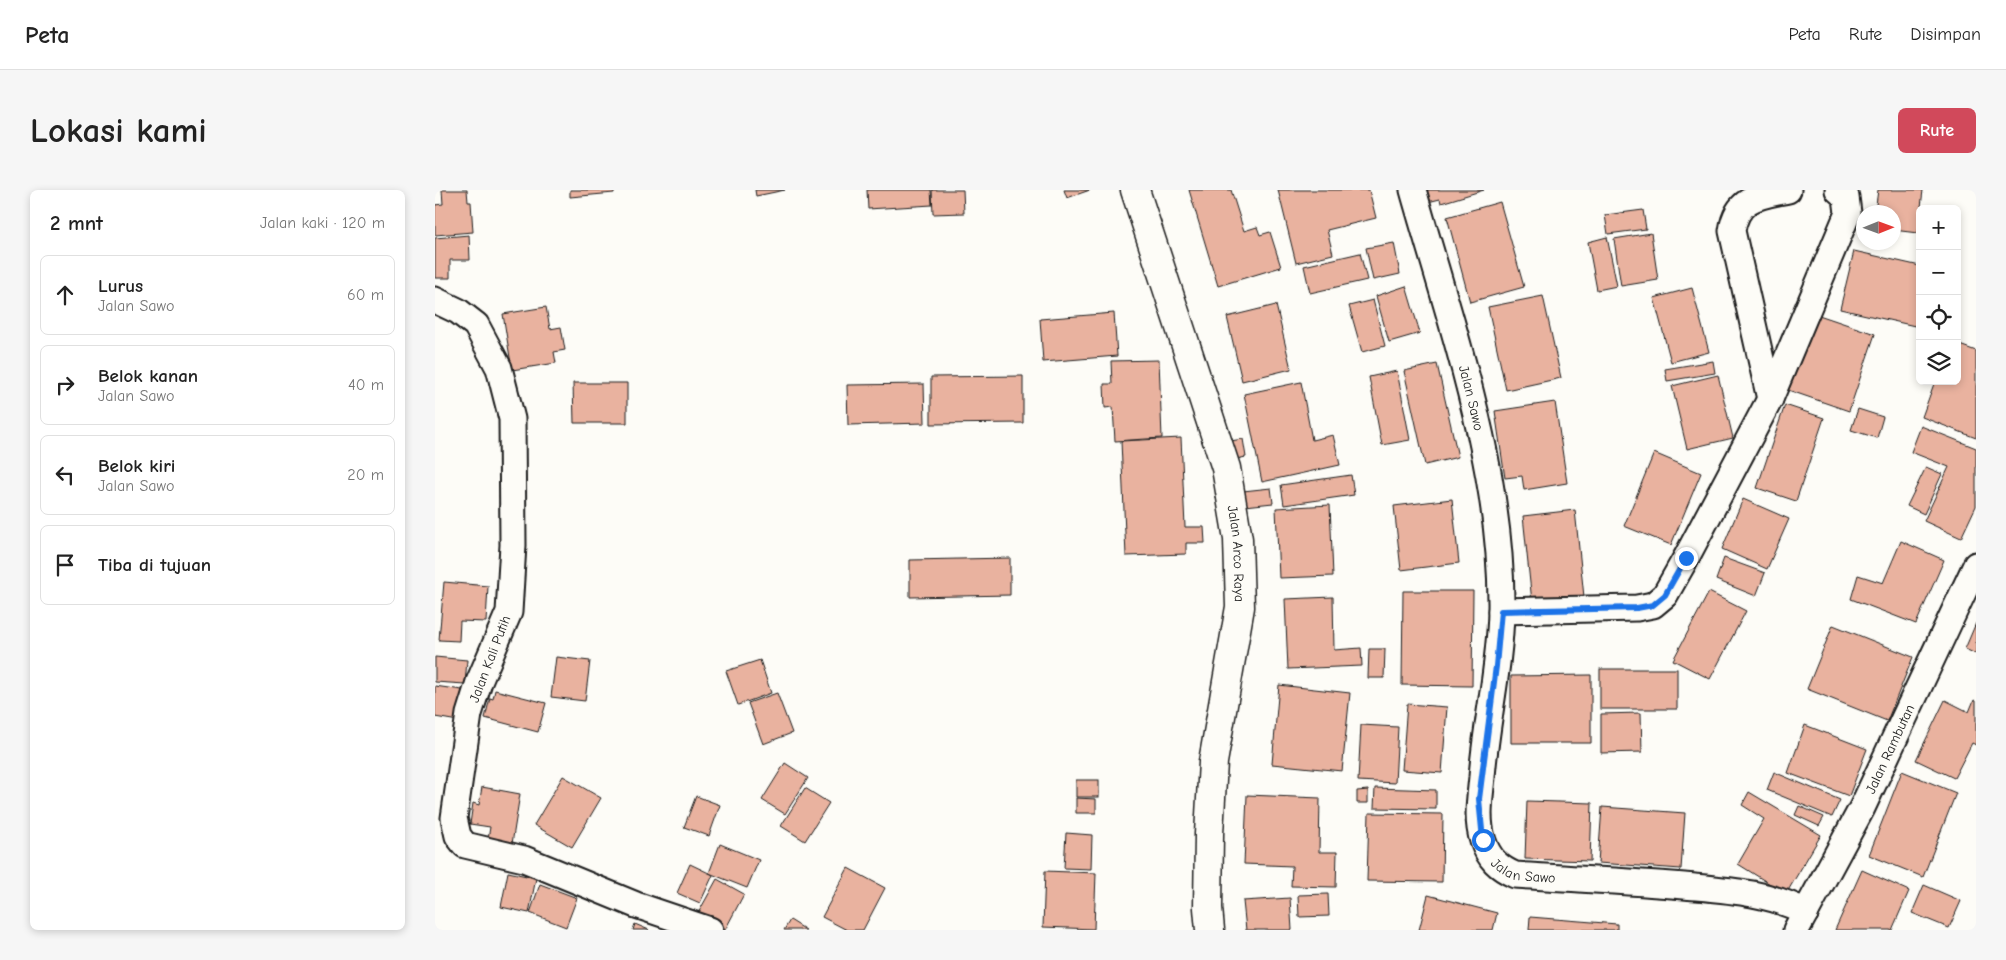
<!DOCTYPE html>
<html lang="id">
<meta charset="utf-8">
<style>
:root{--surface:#fff;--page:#f6f6f6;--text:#222;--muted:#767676;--line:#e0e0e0;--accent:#d1495b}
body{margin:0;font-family:"Comic Neue",sans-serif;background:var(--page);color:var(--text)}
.controls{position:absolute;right:15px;top:15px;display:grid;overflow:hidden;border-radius:8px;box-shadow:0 2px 8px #0003}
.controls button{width:45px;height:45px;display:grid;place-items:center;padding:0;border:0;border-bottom:1px solid var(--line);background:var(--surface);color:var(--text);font:25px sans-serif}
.compass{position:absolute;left:1421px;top:15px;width:45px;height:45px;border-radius:50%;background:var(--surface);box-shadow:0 2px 8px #0003;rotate:89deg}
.stop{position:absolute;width:15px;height:15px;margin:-11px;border:4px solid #1a73e8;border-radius:50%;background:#fff}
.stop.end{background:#1a73e8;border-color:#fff;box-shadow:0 1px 5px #0008}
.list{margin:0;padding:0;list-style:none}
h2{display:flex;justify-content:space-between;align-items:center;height:65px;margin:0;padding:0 20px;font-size:21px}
h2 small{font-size:16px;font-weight:400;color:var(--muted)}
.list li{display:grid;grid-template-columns:32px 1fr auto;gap:15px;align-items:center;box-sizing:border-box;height:80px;margin:0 10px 10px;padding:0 10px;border:1px solid var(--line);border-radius:8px}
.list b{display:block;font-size:19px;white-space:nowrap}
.list p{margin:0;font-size:16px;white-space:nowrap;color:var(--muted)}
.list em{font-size:16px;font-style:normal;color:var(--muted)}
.icon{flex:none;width:28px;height:28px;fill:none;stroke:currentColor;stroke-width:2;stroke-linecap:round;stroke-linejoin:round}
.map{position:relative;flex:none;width:1541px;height:740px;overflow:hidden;border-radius:8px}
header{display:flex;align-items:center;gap:30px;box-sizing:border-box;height:70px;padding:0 25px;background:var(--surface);border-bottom:1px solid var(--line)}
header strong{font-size:24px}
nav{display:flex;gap:28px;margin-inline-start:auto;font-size:18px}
.intro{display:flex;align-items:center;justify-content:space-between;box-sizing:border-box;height:120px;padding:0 30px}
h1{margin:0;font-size:35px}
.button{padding:12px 22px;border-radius:8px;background:var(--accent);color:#fff;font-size:18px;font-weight:700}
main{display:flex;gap:30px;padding:0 30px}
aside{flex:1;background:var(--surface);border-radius:8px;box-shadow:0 2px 8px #0003}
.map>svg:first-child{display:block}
.building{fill:#e9b29f;stroke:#1c1c1c}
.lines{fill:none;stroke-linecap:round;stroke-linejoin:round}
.street-casing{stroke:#1c1c1c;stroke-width:29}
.secondary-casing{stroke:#1c1c1c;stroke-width:31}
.street{stroke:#fdfcf7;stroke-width:25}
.secondary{stroke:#fdfcf7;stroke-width:28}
.route{stroke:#1a73e8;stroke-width:6}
.labels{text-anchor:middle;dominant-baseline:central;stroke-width:4;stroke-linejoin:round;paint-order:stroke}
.street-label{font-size:14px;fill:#1c1c1c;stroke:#fdfcf7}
</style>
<header>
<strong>Peta</strong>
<nav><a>Peta</a><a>Rute</a><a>Disimpan</a></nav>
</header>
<div class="intro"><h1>Lokasi kami</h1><a class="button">Rute</a></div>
<main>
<aside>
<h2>2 mnt<small>Jalan kaki · 120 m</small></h2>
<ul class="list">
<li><svg class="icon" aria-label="ahead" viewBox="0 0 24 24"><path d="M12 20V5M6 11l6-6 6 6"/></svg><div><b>Lurus</b><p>Jalan Sawo</p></div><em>60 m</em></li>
<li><svg class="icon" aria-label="right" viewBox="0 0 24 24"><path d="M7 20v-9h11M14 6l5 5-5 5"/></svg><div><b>Belok kanan</b><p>Jalan Sawo</p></div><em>40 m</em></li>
<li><svg class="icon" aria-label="left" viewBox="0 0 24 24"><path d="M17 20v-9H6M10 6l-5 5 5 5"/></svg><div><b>Belok kiri</b><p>Jalan Sawo</p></div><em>20 m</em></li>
<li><svg class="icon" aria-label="arrive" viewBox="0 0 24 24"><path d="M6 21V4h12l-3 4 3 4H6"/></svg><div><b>Tiba di tujuan</b></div></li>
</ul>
</aside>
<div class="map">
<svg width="1541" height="740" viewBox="0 0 1541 740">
<rect width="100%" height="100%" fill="#fdfcf7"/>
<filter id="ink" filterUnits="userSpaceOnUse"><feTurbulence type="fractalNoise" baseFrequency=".02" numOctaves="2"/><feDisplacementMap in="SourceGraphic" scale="10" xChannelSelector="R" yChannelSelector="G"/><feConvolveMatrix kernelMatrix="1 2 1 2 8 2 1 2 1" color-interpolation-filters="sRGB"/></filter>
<g filter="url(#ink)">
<g class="building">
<polygon points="7,0 32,0 33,12 36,12 38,42 0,45 0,15 8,14"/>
<polygon points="135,0 179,0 179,3 135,7"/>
<polygon points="320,0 350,0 321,6"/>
<polygon points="432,0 496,0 497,15 433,19"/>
<polygon points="497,0 528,0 529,23 498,24"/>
<polygon points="629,0 655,0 632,8"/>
<polygon points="754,0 796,0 809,41 822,37 825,45 835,42 846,77 783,96"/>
<polygon points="843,0 934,0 941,28 892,40 898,64 861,73"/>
<polygon points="989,0 1049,0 1006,13 1005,9 993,12"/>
<polygon points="1443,0 1488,0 1483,43 1458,40 1458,22 1440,22"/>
<polygon points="1065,12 1089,97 1035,112 1012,27"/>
<polygon points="1208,20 1211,39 1173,44 1170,25"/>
<polygon points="1216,43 1223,90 1186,96 1179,49"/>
<polygon points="34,45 35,70 15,70 15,88 0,88 0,48"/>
<polygon points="1172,47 1182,96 1162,100 1153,52"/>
<polygon points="959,53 965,84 938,90 931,58"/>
<polygon points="1419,61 1485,76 1485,115 1480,136 1405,119"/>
<polygon points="925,63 932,90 875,103 869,76"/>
<polygon points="971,96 985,143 954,152 941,106"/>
<polygon points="1257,98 1274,162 1236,172 1219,108"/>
<polygon points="1108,106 1126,188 1071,200 1053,117"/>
<polygon points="938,110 950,156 927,162 914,116"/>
<polygon points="841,115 856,179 807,191 792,127"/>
<polygon points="111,117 115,139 126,137 130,160 119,162 121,173 77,180 68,124"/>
<polygon points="1375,122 1440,144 1414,221 1350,199"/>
<polygon points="679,123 682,166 608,172 605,129"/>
<polygon points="1522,154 1541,161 1541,248 1487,227 1500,191 1522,191"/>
<polygon points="724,170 727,248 680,251 678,217 670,218 669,194 677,194 676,171"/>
<polygon points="1278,171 1280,183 1232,191 1230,179"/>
<polygon points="1002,174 1023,267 990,275 969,181"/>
<polygon points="962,181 975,250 947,255 934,187"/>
<polygon points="1283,185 1298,248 1252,259 1237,196"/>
<polygon points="588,186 588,233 496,234 496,187"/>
<polygon points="866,192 877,250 898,245 905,275 827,292 809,204"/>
<polygon points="138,193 192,193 192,233 139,233"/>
<polygon points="489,194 490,233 413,235 412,195"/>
<polygon points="1120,212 1132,293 1089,300 1087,286 1070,288 1060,221"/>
<polygon points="1350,215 1389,228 1361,311 1322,298"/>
<polygon points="1423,219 1448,227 1442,248 1416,240"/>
<polygon points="1486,236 1541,258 1541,316 1526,348 1489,331 1514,277 1476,262"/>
<polygon points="746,248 750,337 769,337 770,353 751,353 751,364 691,366 686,251"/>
<polygon points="808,249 811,267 792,271 789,252"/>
<polygon points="1219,263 1266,283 1236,355 1189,336"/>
<polygon points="1491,277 1507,284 1489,324 1472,316"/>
<polygon points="916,285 919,305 849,315 846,295"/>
<polygon points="836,298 838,313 810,316 808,301"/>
<polygon points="1017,309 1024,373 966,380 959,316"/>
<polygon points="1308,309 1354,329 1332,379 1287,359"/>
<polygon points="895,315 898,386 844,388 841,318"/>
<polygon points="1140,320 1149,407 1097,412 1088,326"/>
<polygon points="1466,351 1509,370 1481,434 1416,409 1423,385 1448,393"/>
<polygon points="575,368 575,405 475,407 475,370"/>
<polygon points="1289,368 1330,383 1321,406 1281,390"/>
<polygon points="9,392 53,396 51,432 25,431 24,451 4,450"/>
<polygon points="968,401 1038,401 1037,496 967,495"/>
<polygon points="1274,402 1311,421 1275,489 1238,470"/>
<polygon points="898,407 899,460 926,458 927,476 853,479 850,409"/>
<polygon points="1541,433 1541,464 1530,459"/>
<polygon points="1398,435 1478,467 1452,531 1372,499"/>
<polygon points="934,459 950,459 949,488 933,488"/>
<polygon points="0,467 32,470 30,494 0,492"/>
<polygon points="121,467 155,471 150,511 116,507"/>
<polygon points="325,470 336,503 303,515 291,481"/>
<rect x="1165" y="479" width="77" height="40"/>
<polygon points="1156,485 1156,553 1076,553 1076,486"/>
<polygon points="844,495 915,503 907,581 837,574"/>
<polygon points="0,496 27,500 23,531 0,527"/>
<polygon points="60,500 111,513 103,542 50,528 55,508 58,509"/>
<polygon points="342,503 357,543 328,554 313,513"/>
<polygon points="1510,510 1534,522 1539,510 1541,511 1541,555 1537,553 1519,588 1481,570"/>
<polygon points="972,514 1012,517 1007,583 967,580"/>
<polygon points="1206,523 1207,562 1166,563 1166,524"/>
<polygon points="926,535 963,537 960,593 923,591"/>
<polygon points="1370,535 1432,559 1414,606 1353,583"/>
<polygon points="350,573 373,588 350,624 327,610"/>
<polygon points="1467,581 1521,603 1488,687 1434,665"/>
<polygon points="1339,582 1405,610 1397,627 1332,600"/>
<polygon points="128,586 166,608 137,657 99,635"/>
<rect x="641" y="590" width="23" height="17"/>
<polygon points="47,597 85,604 76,660 52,656 55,637 35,634 38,613 44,615"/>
<polygon points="370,598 394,613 370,651 346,636"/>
<polygon points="940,598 1001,600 1001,619 939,618"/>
<polygon points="933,600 933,613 922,613 922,601"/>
<polygon points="1314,602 1386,645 1351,704 1303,674 1329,629 1307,615"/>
<polygon points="812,605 885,608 884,662 902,662 901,697 856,696 857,676 809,674"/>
<polygon points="261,606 285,615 274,646 249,637"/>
<polygon points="641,608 661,609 661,623 641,623"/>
<polygon points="1092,611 1157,613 1155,671 1090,669"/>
<polygon points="1364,616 1389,627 1384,636 1360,625"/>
<polygon points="1167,617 1250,623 1246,679 1163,673"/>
<polygon points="934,623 1008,624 1007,692 932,691"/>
<polygon points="631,643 657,645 656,679 629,678"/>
<polygon points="285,654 324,670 312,698 274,683"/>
<polygon points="255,674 278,685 265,713 242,703"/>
<polygon points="413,678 450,698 428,740 412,740 387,727"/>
<polygon points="1427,680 1474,701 1457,740 1400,740"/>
<polygon points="610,681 661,683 659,739 608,737"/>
<polygon points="73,682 101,688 94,723 66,717"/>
<polygon points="282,689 309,704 290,740 261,727"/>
<polygon points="105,694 142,708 131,737 95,723"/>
<polygon points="1489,695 1526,711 1514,738 1477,723"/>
<polygon points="893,704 894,726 864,727 863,705"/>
<polygon points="993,705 1062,723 1058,740 984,740"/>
<polygon points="855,708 857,740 811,740 808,711"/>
<polygon points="1095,727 1182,734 1182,740 1094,740"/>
<polygon points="355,730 371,740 349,740"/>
<polygon points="200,734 214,740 198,740"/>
</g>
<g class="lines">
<g class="street-casing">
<g id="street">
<path id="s1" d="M978,0C1016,135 1068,280 1066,421C1065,477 1051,532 1047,587C1045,608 1041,630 1048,651C1054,669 1064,678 1080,685C1136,689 1193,691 1249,696C1291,700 1333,702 1371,722"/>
<polyline points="0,110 23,121 41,135 64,178 77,229 78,355 74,422 44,492 34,524 19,628 23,646 30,655 89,669 201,715 275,740"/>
<path d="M1335,209L1297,41C1302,7 1324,6 1353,0"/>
<polyline points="1066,421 1202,418 1218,415 1230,405 1251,368 1335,209 1413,23 1411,7 1403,0"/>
<path id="s2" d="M1361,740L1427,618L1541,375"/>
</g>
</g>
<g class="secondary-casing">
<g id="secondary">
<path id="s3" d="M700,0L791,278L803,349L805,417L778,572L774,644L773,718L775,740"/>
</g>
</g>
<use href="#street" class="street"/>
<use href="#secondary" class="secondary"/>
</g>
</g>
<g class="lines" filter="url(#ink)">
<polyline class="route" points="1048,650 1044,609 1061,476 1066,421 1202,418 1218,415 1230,405 1251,368"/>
</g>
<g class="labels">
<g class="street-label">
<text stroke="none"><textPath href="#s1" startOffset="216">Jalan Sawo</textPath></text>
<text stroke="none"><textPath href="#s3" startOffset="379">Jalan Arco Raya</textPath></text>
<text transform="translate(55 469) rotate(-69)">Jalan Kali Putih</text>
<text stroke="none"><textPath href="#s2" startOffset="204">Jalan Rambutan</textPath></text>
<text stroke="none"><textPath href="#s1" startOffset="719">Jalan Sawo</textPath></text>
</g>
</g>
</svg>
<div class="controls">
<button>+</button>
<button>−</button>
<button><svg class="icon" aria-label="locate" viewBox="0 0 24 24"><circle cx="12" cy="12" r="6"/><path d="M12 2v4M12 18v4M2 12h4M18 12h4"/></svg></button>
<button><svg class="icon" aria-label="layers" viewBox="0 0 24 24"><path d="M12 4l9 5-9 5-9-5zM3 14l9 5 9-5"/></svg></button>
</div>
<svg class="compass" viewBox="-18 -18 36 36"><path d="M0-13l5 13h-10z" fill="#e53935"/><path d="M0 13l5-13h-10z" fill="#767676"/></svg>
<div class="stop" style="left:1048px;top:650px"></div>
<div class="stop end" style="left:1251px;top:368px"></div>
</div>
</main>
